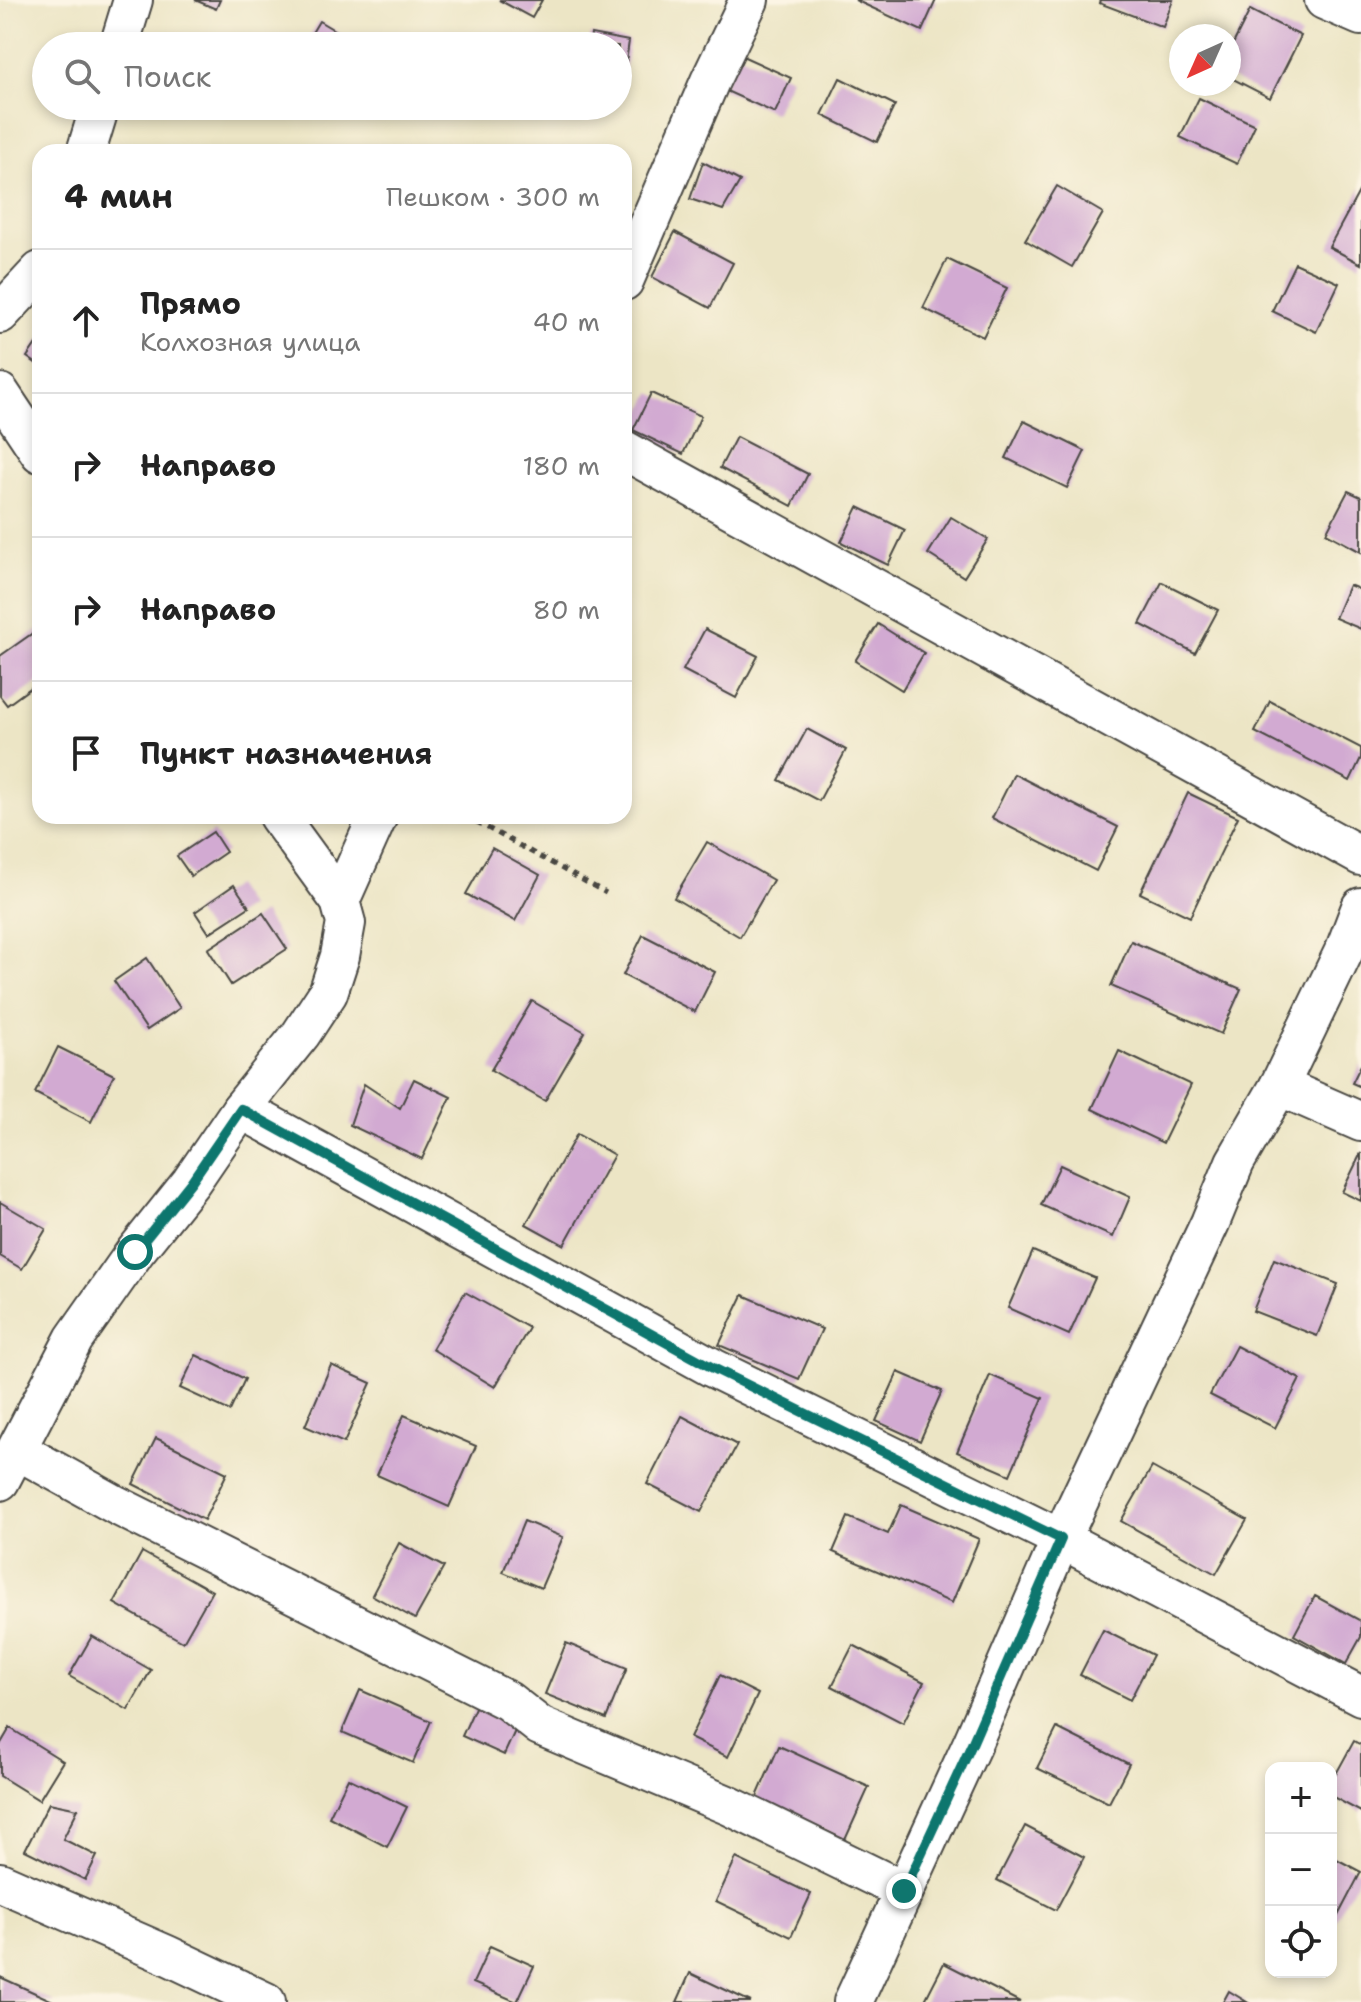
<!DOCTYPE html>
<html lang="ru">
<meta charset="utf-8">
<style>
:root{--surface:#fff;--page:#f6f6f6;--text:#222;--muted:#767676;--line:#e0e0e0}
body{margin:0;font-family:"Shantell Sans",sans-serif;background:var(--page);color:var(--text)}
.controls{position:absolute;right:24px;bottom:24px;display:grid;overflow:hidden;border-radius:16px;box-shadow:0 4px 12px #0003}
.controls button{width:72px;height:72px;display:grid;place-items:center;padding:0;border:0;border-bottom:2px solid var(--line);background:var(--surface);color:var(--text);font:40px sans-serif}
.compass{position:absolute;left:1169px;top:24px;width:72px;height:72px;border-radius:50%;background:var(--surface);box-shadow:0 4px 12px #0003;rotate:225deg}
.stop{position:absolute;width:24px;height:24px;margin:-18px;border:6px solid #0f766e;border-radius:50%;background:#fff}
.stop.end{background:#0f766e;border-color:#fff;box-shadow:0 2px 8px #0008}
.list{margin:0;padding:0;list-style:none}
h2{display:flex;justify-content:space-between;align-items:center;height:104px;margin:0;padding:0 32px;font-size:34px}
h2 small{font-size:26px;font-weight:400;color:var(--muted)}
.list li{display:grid;grid-template-columns:52px 1fr auto;gap:24px;align-items:center;box-sizing:border-box;height:144px;padding:0 32px;border-top:2px solid var(--line)}
.list b{display:block;font-size:30px;white-space:nowrap}
.list p{margin:0;font-size:26px;white-space:nowrap;color:var(--muted)}
.list em{font-size:26px;font-style:normal;color:var(--muted)}
.icon{flex:none;width:44px;height:44px;fill:none;stroke:currentColor;stroke-width:2;stroke-linecap:round;stroke-linejoin:round}
.map{position:relative;flex:none;width:1361px;height:2002px;overflow:hidden}
.search{position:absolute;background:var(--surface);box-shadow:0 4px 12px #0003;left:32px;top:32px;width:600px;height:88px;display:flex;align-items:center;gap:20px;box-sizing:border-box;padding:0 28px;border-radius:44px;color:var(--muted);font-size:30px}
.panel{position:absolute;background:var(--surface);box-shadow:0 4px 12px #0003;left:32px;top:144px;width:600px;height:680px;border-radius:24px}
.map>svg:first-child{display:block}
.building{fill:#d2aad2}
.lines{fill:none;stroke-linecap:round;stroke-linejoin:round}
.minor-casing{stroke:#484742;stroke-width:42}
.path{stroke:#484742;stroke-width:5;stroke-dasharray:6 6;stroke-linecap:butt}
.minor{stroke:#fff;stroke-width:38}
.route{stroke:#0f766e;stroke-width:10}
</style>
<div class="map">
<svg width="1361" height="2002" viewBox="0 0 1361 2002">
<rect width="100%" height="100%" fill="#fcf5e5"/>
<filter id="ink" filterUnits="userSpaceOnUse"><feTurbulence type="fractalNoise" baseFrequency=".0125" numOctaves="2"/><feDisplacementMap in="SourceGraphic" scale="16" xChannelSelector="R" yChannelSelector="G"/><feConvolveMatrix kernelMatrix="1 2 1 2 8 2 1 2 1" color-interpolation-filters="sRGB"/></filter>
<filter id="wash" filterUnits="userSpaceOnUse"><feTurbulence type="fractalNoise" baseFrequency=".006" numOctaves="4" result="noise"/><feDisplacementMap in="SourceGraphic" scale="32" xChannelSelector="R" yChannelSelector="G"/><feGaussianBlur stdDeviation="1.8" result="paint"/><feColorMatrix in="noise" values="0 0 0 0 0 0 0 0 0 0 0 0 0 0 0 0 0 1.4 0 .05"/><feComposite in="paint" operator="in"/></filter>
<g filter="url(#wash)">
<rect width="100%" height="100%" fill="#ece5c5"/>
<g id="blocks">
<g class="building">
<polygon points="195,0 220,0 216,9"/>
<polygon points="499,0 542,0 532,18"/>
<polygon points="855,0 936,0 922,31"/>
<polygon points="1100,0 1173,0 1163,27 1099,3"/>
<polygon points="1250,10 1301,36 1270,98 1229,77 1229,52"/>
<polygon points="319,21 361,46 304,46"/>
<polygon points="591,34 629,41 624,77 618,75 618,46 589,46"/>
<polygon points="738,54 791,78 775,113 722,89"/>
<polygon points="840,78 895,105 877,142 822,115"/>
<polygon points="1199,98 1255,125 1237,164 1180,137"/>
<polygon points="703,162 740,181 723,210 690,199"/>
<polygon points="1057,186 1103,213 1072,267 1025,240"/>
<polygon points="1361,188 1361,264 1329,247"/>
<polygon points="675,232 733,263 710,308 652,277"/>
<polygon points="947,259 1007,288 983,337 923,308"/>
<polygon points="1295,263 1339,283 1316,332 1272,311"/>
<polygon points="40,338 40,366 27,357"/>
<polygon points="651,393 701,416 683,454 633,430"/>
<polygon points="1024,421 1085,451 1067,488 1006,458"/>
<polygon points="736,437 808,474 792,506 720,468"/>
<polygon points="1348,491 1361,497 1361,552 1326,533"/>
<polygon points="858,507 905,530 888,565 841,542"/>
<polygon points="951,517 988,539 964,577 928,554"/>
<polygon points="1162,582 1218,610 1195,653 1140,624"/>
<polygon points="1349,585 1361,590 1361,629 1335,618"/>
<polygon points="878,624 924,653 902,690 855,661"/>
<polygon points="40,628 40,681 7,705 0,696 0,656"/>
<polygon points="705,629 758,656 736,698 683,670"/>
<polygon points="1270,701 1361,748 1361,758 1350,781 1255,732"/>
<polygon points="807,729 846,750 819,801 779,780"/>
<polygon points="1014,774 1118,827 1096,871 992,818"/>
<polygon points="1188,793 1238,817 1190,917 1140,893"/>
<polygon points="213,832 226,852 191,876 177,856"/>
<polygon points="707,842 773,880 740,937 674,898"/>
<polygon points="492,848 540,875 515,921 466,894"/>
<polygon points="234,885 249,907 209,933 195,912"/>
<polygon points="263,913 287,949 231,985 208,949"/>
<polygon points="643,935 715,972 695,1012 623,975"/>
<polygon points="1131,941 1241,989 1221,1034 1111,986"/>
<polygon points="147,958 180,1008 147,1030 114,981"/>
<polygon points="532,1001 585,1032 545,1101 491,1070"/>
<polygon points="58,1047 114,1075 91,1122 35,1093"/>
<polygon points="1119,1051 1191,1085 1163,1143 1092,1109"/>
<polygon points="1361,1065 1361,1087 1352,1083"/>
<polygon points="414,1079 451,1097 422,1159 350,1125 364,1084 400,1108"/>
<polygon points="577,1134 614,1155 564,1245 526,1224"/>
<polygon points="1361,1153 1361,1201 1342,1192"/>
<polygon points="1060,1165 1130,1197 1113,1237 1041,1205"/>
<polygon points="0,1202 46,1229 22,1269 0,1256"/>
<polygon points="1033,1251 1095,1278 1069,1335 1008,1308"/>
<polygon points="1274,1259 1338,1284 1317,1336 1253,1311"/>
<polygon points="465,1292 529,1328 495,1387 432,1349"/>
<polygon points="743,1295 822,1329 799,1379 719,1345"/>
<polygon points="1236,1346 1300,1379 1275,1428 1210,1395"/>
<polygon points="196,1355 245,1379 230,1411 180,1388"/>
<polygon points="331,1365 371,1383 344,1443 305,1426"/>
<polygon points="898,1372 942,1391 920,1441 876,1421"/>
<polygon points="990,1375 1043,1398 1010,1475 957,1452"/>
<polygon points="404,1415 476,1446 449,1507 377,1475"/>
<polygon points="682,1416 737,1445 701,1512 647,1484"/>
<polygon points="156,1438 227,1473 204,1520 133,1484"/>
<polygon points="1152,1467 1247,1520 1216,1574 1121,1521"/>
<polygon points="901,1505 979,1539 952,1603 833,1552 848,1517 888,1534"/>
<polygon points="524,1521 563,1537 541,1588 503,1572"/>
<polygon points="399,1543 444,1567 415,1619 372,1595"/>
<polygon points="142,1552 212,1591 183,1642 114,1603"/>
<polygon points="1315,1596 1361,1621 1361,1637 1346,1664 1294,1635"/>
<polygon points="1103,1630 1153,1655 1130,1700 1080,1675"/>
<polygon points="92,1636 151,1670 128,1710 69,1676"/>
<polygon points="566,1643 627,1668 606,1719 545,1694"/>
<polygon points="853,1645 924,1682 903,1723 832,1686"/>
<polygon points="720,1675 758,1694 728,1757 690,1738"/>
<polygon points="360,1690 431,1721 413,1763 342,1732"/>
<polygon points="477,1703 519,1722 504,1755 462,1736"/>
<polygon points="10,1728 63,1761 39,1800 0,1776 0,1745"/>
<polygon points="1057,1728 1129,1764 1109,1803 1037,1768"/>
<polygon points="1354,1741 1361,1745 1361,1812 1331,1796 1331,1783"/>
<polygon points="779,1746 869,1787 845,1840 756,1799"/>
<polygon points="348,1778 407,1807 387,1847 329,1817"/>
<polygon points="49,1803 78,1809 63,1839 97,1856 85,1880 25,1850"/>
<polygon points="1025,1826 1084,1857 1056,1910 997,1880"/>
<polygon points="1331,1856 1361,1872 1331,1929"/>
<polygon points="736,1858 811,1894 791,1937 716,1901"/>
<polygon points="490,1946 534,1966 517,2002 473,1983"/>
<polygon points="944,1963 1020,2002 924,2002"/>
<polygon points="690,1973 751,2002 677,2002"/>
<polygon points="0,1977 55,2002 0,2002"/>
<polygon points="1229,1991 1247,2002 1223,2002"/>
</g>
</g>
</g>
<g filter="url(#ink)">
<use href="#blocks" fill-opacity="0" stroke="#484742" stroke-width="2"/>
<g class="lines">
<g class="minor-casing">
<g id="minor">
<polyline points="1324,0 1361,16"/>
<polyline points="119,46 133,0"/>
<polyline points="86,152 100,106"/>
<polyline points="624,281 710,81 749,0"/>
<polyline points="0,314 40,271"/>
<polyline points="0,393 40,453"/>
<polyline points="624,450 1361,856"/>
<polyline points="340,901 378,816"/>
<polyline points="1279,1086 1361,1122"/>
<polyline points="241,1109 713,1368 1061,1539 1361,1696"/>
<polyline points="17,1450 116,1505 508,1701 540,1726 730,1806 904,1891"/>
<polyline points="0,1481 74,1339 135,1252 191,1182 241,1109 301,1034 328,993 340,956 346,923 340,901 278,816"/>
<polyline points="0,1882 167,1955 266,2002"/>
<polyline points="853,2002 972,1744 1061,1539 1210,1223 1235,1162 1279,1086 1345,949 1361,907"/>
</g>
</g>
<polyline class="path" points="466,816 606,893"/>
<use href="#minor" class="minor"/>
</g>
</g>
<g class="lines" filter="url(#ink)">
<polyline class="route" points="135,1252 191,1182 241,1109 713,1368 1061,1539 972,1744 904,1891"/>
</g>
</svg>
<div class="controls">
<button>+</button>
<button>−</button>
<button><svg class="icon" aria-label="locate" viewBox="0 0 24 24"><circle cx="12" cy="12" r="6"/><path d="M12 2v4M12 18v4M2 12h4M18 12h4"/></svg></button>
</div>
<svg class="compass" viewBox="-18 -18 36 36"><path d="M0-13l5 13h-10z" fill="#e53935"/><path d="M0 13l5-13h-10z" fill="#767676"/></svg>
<div class="stop" style="left:135px;top:1252px"></div>
<div class="stop end" style="left:904px;top:1891px"></div>
<div class="search"><svg class="icon" aria-label="search" viewBox="0 0 24 24"><circle cx="10" cy="10" r="6"/><path d="M15 15l6 6"/></svg>Поиск</div>
<section class="panel">
<h2>4 мин<small>Пешком · 300 m</small></h2>
<ul class="list">
<li><svg class="icon" aria-label="ahead" viewBox="0 0 24 24"><path d="M12 20V5M6 11l6-6 6 6"/></svg><div><b>Прямо</b><p>Колхозная улица</p></div><em>40 m</em></li>
<li><svg class="icon" aria-label="right" viewBox="0 0 24 24"><path d="M7 20v-9h11M14 6l5 5-5 5"/></svg><div><b>Направо</b></div><em>180 m</em></li>
<li><svg class="icon" aria-label="right" viewBox="0 0 24 24"><path d="M7 20v-9h11M14 6l5 5-5 5"/></svg><div><b>Направо</b></div><em>80 m</em></li>
<li><svg class="icon" aria-label="arrive" viewBox="0 0 24 24"><path d="M6 21V4h12l-3 4 3 4H6"/></svg><div><b>Пункт назначения</b></div></li>
</ul>
</section>
</div>
